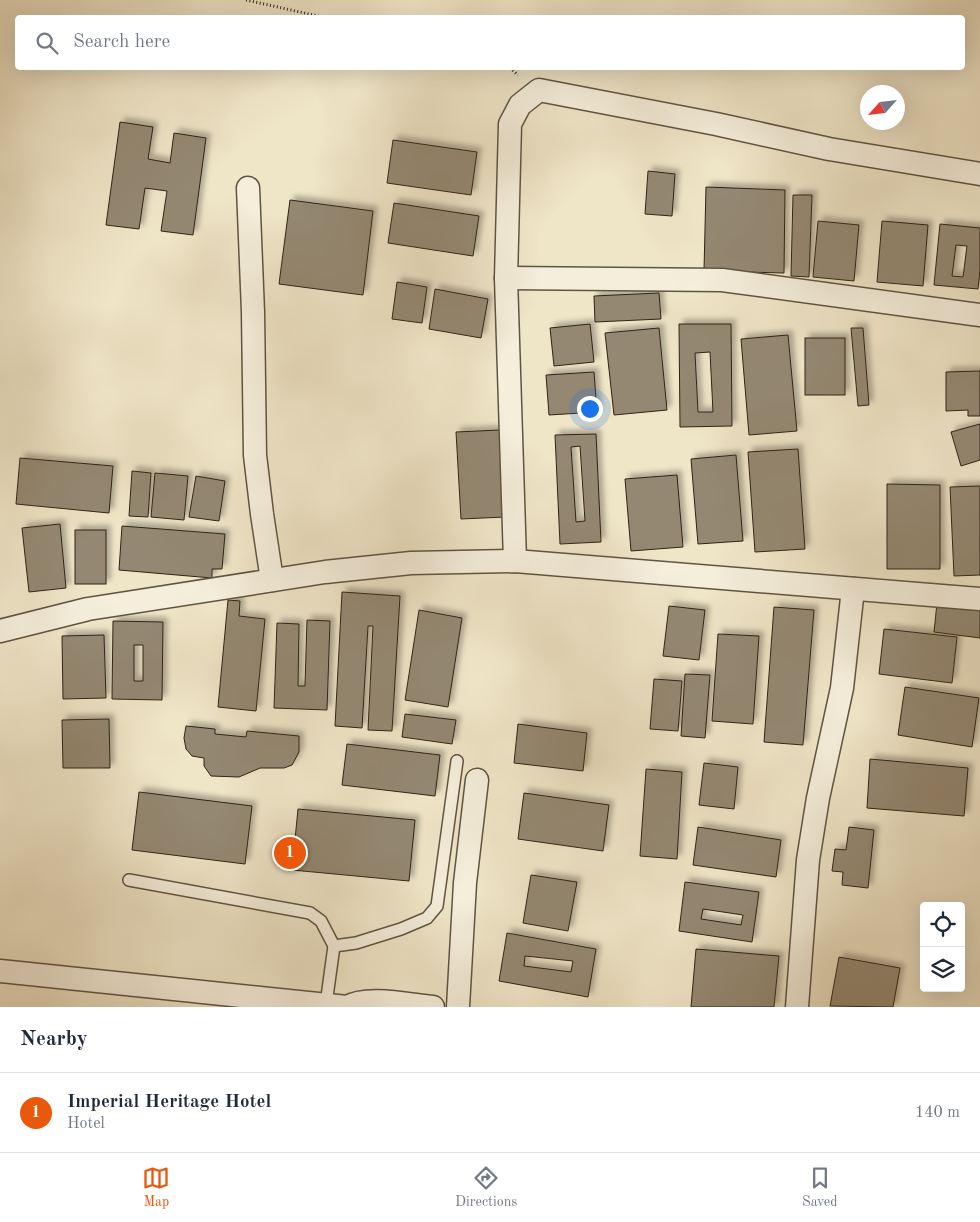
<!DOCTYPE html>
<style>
:root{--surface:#fff;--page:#f2f2f3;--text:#1f2937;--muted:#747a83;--line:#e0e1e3;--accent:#ea580c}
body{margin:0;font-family:"Old Standard TT",serif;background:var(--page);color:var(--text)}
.controls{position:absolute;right:15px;bottom:15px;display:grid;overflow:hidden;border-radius:5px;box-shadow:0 5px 20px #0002}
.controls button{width:45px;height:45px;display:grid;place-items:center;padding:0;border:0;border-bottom:1px solid var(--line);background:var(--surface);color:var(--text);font:25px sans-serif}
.compass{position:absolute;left:860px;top:85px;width:45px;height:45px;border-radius:50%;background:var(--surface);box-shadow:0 5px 20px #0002;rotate:243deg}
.you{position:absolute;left:589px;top:408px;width:18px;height:18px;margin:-12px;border:4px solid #fff;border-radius:50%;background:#1a73e8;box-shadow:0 0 0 8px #1a73e833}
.badge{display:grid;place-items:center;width:32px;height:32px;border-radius:50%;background:var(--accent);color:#fff;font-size:16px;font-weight:700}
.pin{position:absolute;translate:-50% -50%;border:2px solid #fff;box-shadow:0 1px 5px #0006}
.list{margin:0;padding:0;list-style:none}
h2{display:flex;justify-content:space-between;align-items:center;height:65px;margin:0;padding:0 20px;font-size:21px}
h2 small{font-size:16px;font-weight:400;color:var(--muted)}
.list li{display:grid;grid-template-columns:32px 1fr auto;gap:15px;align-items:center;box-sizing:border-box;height:80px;padding:0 20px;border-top:1px solid var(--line)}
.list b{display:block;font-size:19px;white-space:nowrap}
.list p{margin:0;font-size:16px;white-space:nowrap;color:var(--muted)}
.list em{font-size:16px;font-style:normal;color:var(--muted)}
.icon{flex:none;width:28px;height:28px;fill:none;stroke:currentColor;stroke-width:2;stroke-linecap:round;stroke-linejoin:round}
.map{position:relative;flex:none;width:980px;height:1007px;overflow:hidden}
.search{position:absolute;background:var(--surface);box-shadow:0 5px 20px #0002;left:15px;right:15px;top:15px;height:55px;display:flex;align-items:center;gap:12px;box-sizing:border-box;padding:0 18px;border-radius:5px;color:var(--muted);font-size:19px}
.sheet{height:145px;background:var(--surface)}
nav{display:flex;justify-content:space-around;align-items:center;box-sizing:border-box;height:70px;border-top:1px solid var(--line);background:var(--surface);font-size:14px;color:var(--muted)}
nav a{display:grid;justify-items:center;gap:2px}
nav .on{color:var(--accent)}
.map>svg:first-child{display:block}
.building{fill:#948872;stroke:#312316;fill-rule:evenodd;filter:url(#shadow)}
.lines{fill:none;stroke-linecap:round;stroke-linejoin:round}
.service-casing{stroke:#605442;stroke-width:14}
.minor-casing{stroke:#605442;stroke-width:25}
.path{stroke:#312316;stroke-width:3;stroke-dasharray:1 2.5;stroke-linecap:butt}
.service{stroke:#f5eedb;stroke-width:11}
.minor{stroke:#f5eedb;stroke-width:22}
</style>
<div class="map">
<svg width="980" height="1007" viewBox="0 0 980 1007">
<defs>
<filter id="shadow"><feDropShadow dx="4.5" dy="-4.5" stdDeviation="2.5" flood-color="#0004"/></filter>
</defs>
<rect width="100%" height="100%" fill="#efe5c7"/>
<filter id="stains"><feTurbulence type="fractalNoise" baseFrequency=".004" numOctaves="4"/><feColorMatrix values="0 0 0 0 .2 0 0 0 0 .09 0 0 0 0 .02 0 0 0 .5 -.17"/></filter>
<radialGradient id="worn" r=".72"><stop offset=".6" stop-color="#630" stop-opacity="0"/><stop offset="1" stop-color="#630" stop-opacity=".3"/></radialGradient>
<g class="building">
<polygon points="120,122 153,127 148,159 170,163 174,133 206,138 193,235 161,231 167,191 145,188 139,229 106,225"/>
<polygon points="393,140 477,152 471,195 387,183"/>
<polygon points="648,171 675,174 672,216 645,214"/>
<polygon points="706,187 785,190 784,273 704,271"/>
<polygon points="793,195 812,195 809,277 791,276"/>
<polygon points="290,200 373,211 363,295 279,284"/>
<polygon points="394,203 479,216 473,256 388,243"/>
<polygon points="818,221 859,225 854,281 813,277"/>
<polygon points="882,221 928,225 923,286 877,282"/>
<path d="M940,224L980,228V270L978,289L934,285ZM956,245L967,246L963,277L952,276Z"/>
<polygon points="397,282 427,287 422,323 392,319"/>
<polygon points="435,289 488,299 481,338 429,329"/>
<polygon points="659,293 661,319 595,322 594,296"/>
<polygon points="590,324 594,362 554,366 550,328"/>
<path d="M679,324H731L732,426L680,427ZM710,352L713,412H698L695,353Z"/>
<polygon points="659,328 667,410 614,415 605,333"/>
<polygon points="851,328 863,328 869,405 858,406"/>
<polygon points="788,335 797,431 749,435 741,339"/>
<rect x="805" y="338" width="40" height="57"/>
<polygon points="980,371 980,416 968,416 968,410 946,411 946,372"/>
<polygon points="594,372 597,412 549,415 546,375"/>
<polygon points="980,424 980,460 961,466 951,432"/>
<polygon points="500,430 505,517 461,519 456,432"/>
<path d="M596,434L601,542L560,544L555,435ZM580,446L585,521L576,522L571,447Z"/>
<polygon points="798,449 805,549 755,552 748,452"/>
<polygon points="736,455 743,541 698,544 691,459"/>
<polygon points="20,458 113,466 109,513 16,504"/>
<polygon points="132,471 151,473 148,517 129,516"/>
<polygon points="155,473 188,476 184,520 151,517"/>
<polygon points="677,475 683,547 631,551 625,479"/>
<polygon points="196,476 225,481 219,521 189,517"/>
<polygon points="887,484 940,485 940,569 887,569"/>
<polygon points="980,486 980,575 954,576 950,487"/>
<polygon points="60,524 66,588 29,592 22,528"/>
<polygon points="122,526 225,534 222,569 212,569 212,578 119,570"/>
<rect x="75" y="530" width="31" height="54"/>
<polygon points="342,592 400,596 392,731 368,730 373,626 368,626 362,728 335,726"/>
<polygon points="228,600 240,601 239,616 265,619 256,711 218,707"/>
<polygon points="937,603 980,608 980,638 934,632"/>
<polygon points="669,606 705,610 699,660 663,656"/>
<polygon points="774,607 814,610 803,745 764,742"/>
<polygon points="419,610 462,618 448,707 405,700"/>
<polygon points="307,620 330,621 327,710 274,708 277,623 299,624 298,686 305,686"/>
<path d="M113,621L163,622L162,700L112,699ZM134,645H143V681H134Z"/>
<polygon points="884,629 957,637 952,683 879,674"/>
<polygon points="718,634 759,636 753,724 712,721"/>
<polygon points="104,635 106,698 63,699 62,636"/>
<polygon points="685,674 710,675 705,738 681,736"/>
<polygon points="654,679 682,681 678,731 650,729"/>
<polygon points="905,687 979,698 972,747 898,735"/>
<polygon points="405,714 456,720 452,744 402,737"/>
<polygon points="109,719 110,768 63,768 62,720"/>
<polygon points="518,724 587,733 583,771 514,763"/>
<polygon points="186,726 215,729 215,734 246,737 247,731 299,736 299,752 292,765 284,768 260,768 239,777 211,776 204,766 204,758 192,756 186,749 184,738"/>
<polygon points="347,744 440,755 435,796 342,785"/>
<polygon points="870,759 968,768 964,816 867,808"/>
<polygon points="704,763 738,767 734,809 699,805"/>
<polygon points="646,769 682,772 677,859 640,856"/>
<polygon points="139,792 252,806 245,864 132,850"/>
<polygon points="524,793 609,805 603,851 518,839"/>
<polygon points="298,809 415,820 409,881 292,870"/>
<polygon points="698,827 781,840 776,877 693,865"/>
<polygon points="849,827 874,830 868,888 842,885 843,872 832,871 835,849 846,850"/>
<polygon points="531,875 577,882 568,931 523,923"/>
<path d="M685,882L759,892L752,942L679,931ZM703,909L743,915L741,925L701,919Z"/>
<path d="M507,933L596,949L588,997L499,981ZM525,956L573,961L571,972L524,966Z"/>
<polygon points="696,949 779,956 774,1007 691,1007"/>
<polygon points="839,957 900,968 893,1007 830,1006"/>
</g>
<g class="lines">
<g class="service-casing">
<g id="service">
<polyline points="129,880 310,913 321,921 334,946 326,1004"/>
<polyline points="334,946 356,943 401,929 427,918 437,906 457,761"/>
</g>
</g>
<g class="minor-casing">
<g id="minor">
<polyline points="248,188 253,312 255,455 262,514 272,580"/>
<polyline points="506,278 722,280 980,315"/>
<polyline points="515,561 506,278 510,124 520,105 539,90 716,124 829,149 980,174"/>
<polyline points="0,631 88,609 325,572 411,563 515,561 980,599"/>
<polyline points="0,971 347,1007"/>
<path d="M347,1007C367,995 410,1005 433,1007"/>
<polyline points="458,1007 465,883 477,780"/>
<polyline points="797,1007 808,860 818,798 842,688 853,589"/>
</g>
</g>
<g class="path">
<polyline points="246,0 327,18"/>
<polyline points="510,68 518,75"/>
</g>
<use href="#service" class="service"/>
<use href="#minor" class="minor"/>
</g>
<rect width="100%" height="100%" filter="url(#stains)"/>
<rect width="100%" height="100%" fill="url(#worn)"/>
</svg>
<div class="controls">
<button><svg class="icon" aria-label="locate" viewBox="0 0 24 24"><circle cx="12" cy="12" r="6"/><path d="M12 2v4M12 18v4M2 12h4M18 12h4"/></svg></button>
<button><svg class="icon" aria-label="layers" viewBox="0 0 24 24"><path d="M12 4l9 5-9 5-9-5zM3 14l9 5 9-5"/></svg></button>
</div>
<svg class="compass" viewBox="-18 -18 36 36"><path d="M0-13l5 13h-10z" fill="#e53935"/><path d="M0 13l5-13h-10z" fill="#747a83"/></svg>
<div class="you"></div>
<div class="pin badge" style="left:290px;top:853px">1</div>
<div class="search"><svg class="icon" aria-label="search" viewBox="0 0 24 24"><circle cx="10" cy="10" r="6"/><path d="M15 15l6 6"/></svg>Search here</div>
</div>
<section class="sheet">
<h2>Nearby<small></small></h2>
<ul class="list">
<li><span class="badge">1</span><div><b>Imperial Heritage Hotel</b><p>Hotel</p></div><em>140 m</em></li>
</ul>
</section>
<nav>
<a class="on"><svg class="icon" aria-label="map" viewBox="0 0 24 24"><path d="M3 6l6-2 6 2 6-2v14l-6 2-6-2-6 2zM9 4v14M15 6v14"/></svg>Map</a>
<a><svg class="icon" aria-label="directions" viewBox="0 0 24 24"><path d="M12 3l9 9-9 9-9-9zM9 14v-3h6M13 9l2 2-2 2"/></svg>Directions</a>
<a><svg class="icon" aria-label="saved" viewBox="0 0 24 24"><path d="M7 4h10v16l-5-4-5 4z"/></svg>Saved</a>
</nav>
